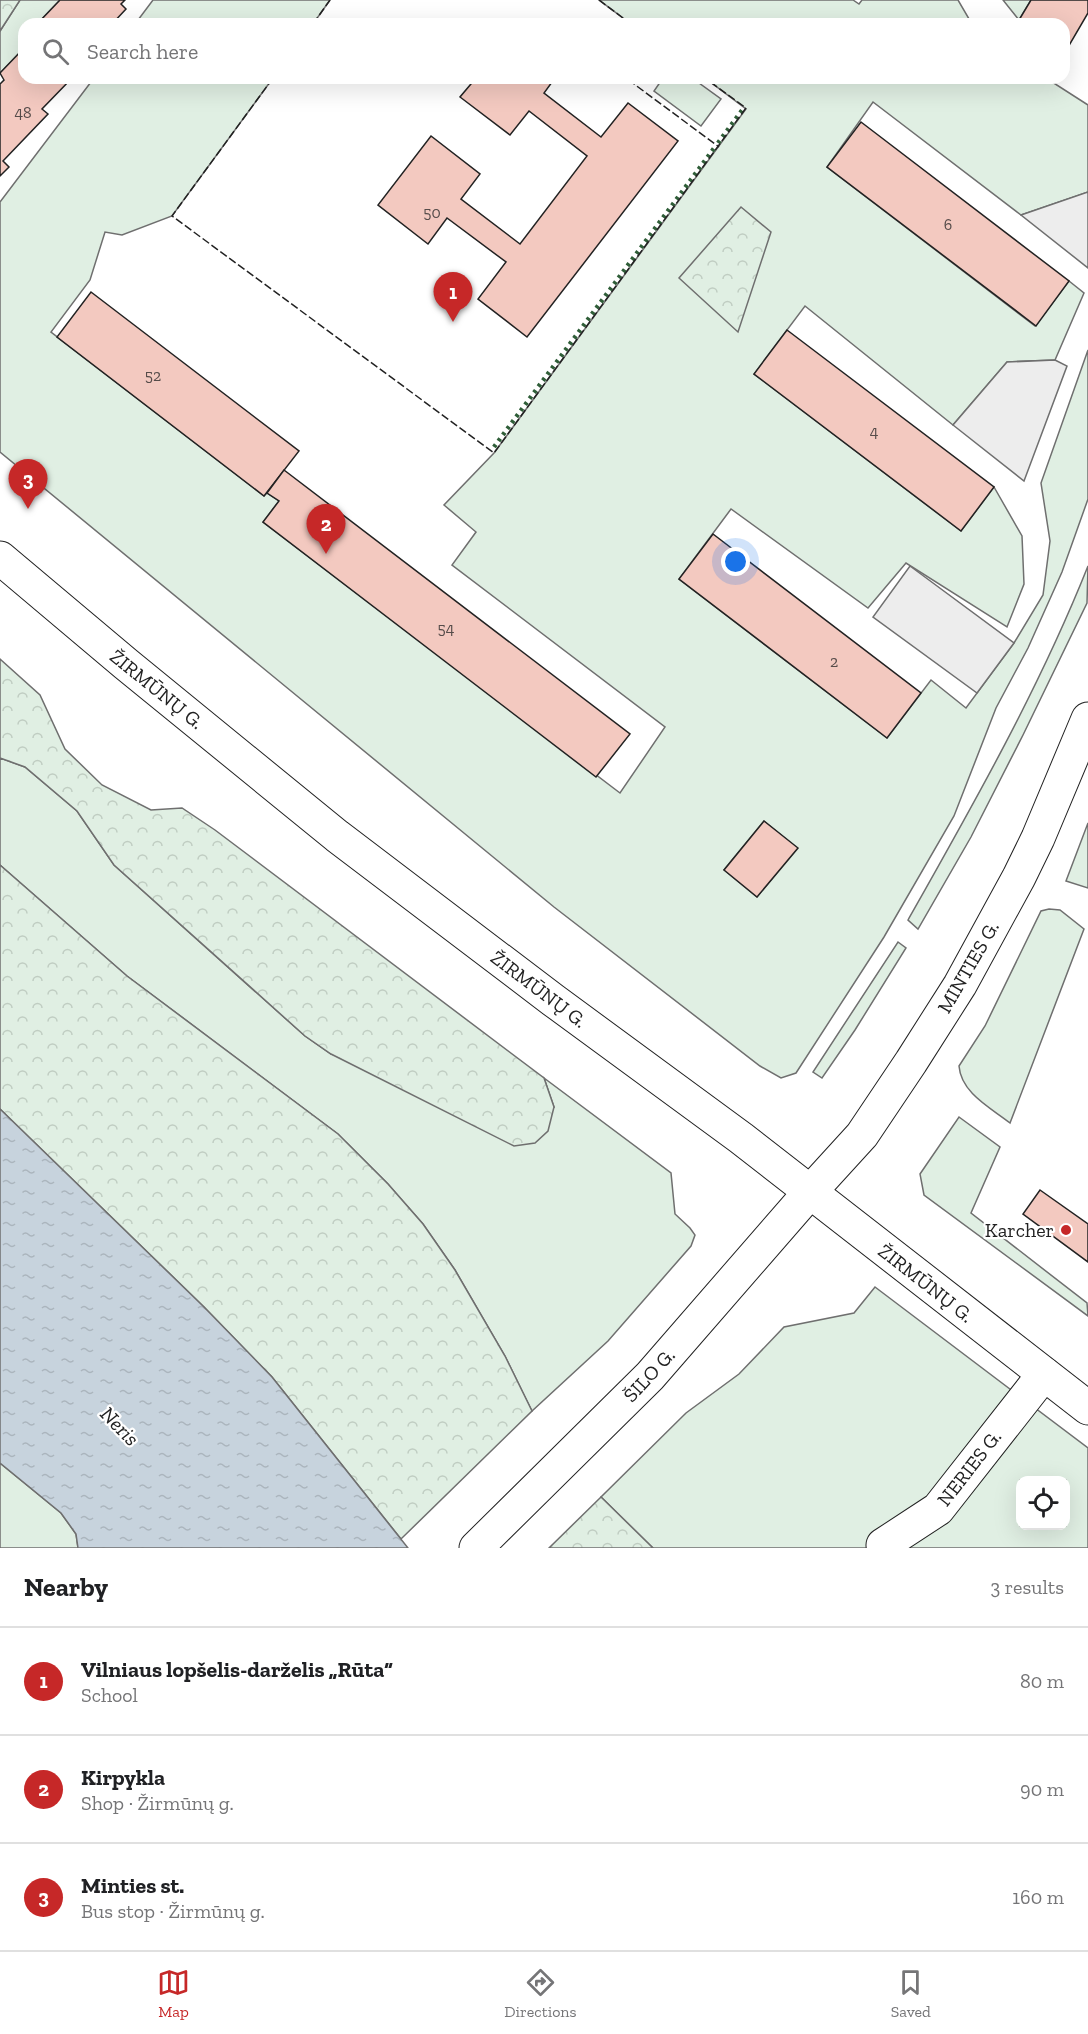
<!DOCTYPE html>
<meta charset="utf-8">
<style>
:root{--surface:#fff;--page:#f2f2f2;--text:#202124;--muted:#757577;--line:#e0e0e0;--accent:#c62828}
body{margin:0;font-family:"Zilla Slab",serif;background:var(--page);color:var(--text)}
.controls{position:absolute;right:18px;bottom:18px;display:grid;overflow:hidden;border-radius:12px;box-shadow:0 6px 24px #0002}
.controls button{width:54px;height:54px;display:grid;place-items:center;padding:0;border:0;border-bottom:2px solid var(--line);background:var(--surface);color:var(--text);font:30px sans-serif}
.you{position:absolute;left:736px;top:562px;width:21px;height:21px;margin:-15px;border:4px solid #fff;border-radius:50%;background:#1a73e8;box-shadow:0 0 0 9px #1a73e833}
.badge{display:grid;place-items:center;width:39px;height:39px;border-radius:50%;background:var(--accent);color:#fff;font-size:20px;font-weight:700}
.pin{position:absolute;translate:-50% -50px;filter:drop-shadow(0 2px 3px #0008)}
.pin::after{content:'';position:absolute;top:32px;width:21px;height:18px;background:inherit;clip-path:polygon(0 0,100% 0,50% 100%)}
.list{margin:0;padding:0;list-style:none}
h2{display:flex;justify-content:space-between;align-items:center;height:78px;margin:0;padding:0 24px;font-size:26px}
h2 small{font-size:20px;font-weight:400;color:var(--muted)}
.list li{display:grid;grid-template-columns:39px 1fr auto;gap:18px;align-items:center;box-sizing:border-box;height:108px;padding:0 24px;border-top:2px solid var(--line)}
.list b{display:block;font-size:22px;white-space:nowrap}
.list p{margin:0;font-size:20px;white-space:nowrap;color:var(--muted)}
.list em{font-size:20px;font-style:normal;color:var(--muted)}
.icon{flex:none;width:33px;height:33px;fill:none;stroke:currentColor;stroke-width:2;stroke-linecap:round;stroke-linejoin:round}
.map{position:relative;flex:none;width:1088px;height:1548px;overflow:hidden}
.search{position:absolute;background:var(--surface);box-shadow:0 6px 24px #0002;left:18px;right:18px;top:18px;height:66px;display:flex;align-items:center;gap:15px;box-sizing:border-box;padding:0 21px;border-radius:18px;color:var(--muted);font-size:22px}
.sheet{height:402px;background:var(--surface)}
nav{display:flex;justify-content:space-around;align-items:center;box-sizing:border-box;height:84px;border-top:2px solid var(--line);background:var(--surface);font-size:16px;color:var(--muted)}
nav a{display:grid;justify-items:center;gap:3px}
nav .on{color:var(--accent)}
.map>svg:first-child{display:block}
.grass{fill:#e0efe3;stroke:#6f6f6f;stroke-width:1.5;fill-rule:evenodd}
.forest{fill:url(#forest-crowns);stroke:#6f6f6f;stroke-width:1.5}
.parking{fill:#ededed;stroke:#6f6f6f;stroke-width:1.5}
.water{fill:url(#water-ripples);stroke:#6f6f6f;stroke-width:1.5}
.building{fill:#f3c9c0;stroke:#222;stroke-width:1.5}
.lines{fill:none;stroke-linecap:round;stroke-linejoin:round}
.minor-casing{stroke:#222;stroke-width:35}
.major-casing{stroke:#222;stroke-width:35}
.minor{stroke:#fff;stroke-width:33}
.major{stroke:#fff;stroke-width:33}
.hedge{stroke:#2f5e38;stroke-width:4.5;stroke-dasharray:3 4.5;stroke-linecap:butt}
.fence{stroke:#222;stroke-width:1.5;stroke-dasharray:8 3;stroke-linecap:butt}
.poi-dot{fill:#c62828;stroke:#fff;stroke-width:2}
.labels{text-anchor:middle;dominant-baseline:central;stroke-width:4.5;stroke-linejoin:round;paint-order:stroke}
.number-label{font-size:16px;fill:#564c4a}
.street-label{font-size:20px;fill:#222;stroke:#fff}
.poi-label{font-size:20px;fill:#222;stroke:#fff;text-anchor:end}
.water-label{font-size:21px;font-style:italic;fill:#222;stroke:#fff}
</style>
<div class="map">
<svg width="1088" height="1548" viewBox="0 0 1088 1548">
<defs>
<pattern id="forest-crowns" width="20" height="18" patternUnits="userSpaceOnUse" patternTransform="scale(1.5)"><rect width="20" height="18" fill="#e0efe3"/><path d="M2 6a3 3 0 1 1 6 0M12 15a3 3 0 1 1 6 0" fill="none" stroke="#c0cdc2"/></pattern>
<pattern id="water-ripples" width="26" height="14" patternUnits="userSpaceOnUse" patternTransform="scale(1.5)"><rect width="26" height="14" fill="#c7d3dd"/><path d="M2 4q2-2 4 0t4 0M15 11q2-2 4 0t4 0" fill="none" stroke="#abb5bd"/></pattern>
</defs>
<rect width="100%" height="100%" fill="#fff"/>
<g class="grass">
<polygon points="20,0 60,0 39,22 41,24 24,24 24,48 0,73 0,31"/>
<polygon points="153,0 330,0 313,24 135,24"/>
<polygon points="599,0 853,0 859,4 862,0 958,0 972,24 631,24"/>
<polygon points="1003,0 1031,0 1019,20"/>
<path d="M94,78H273L172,216L122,235L105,232L90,280L51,332L264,496L267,493L279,501L263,522L620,793L665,727L452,565L476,532L444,505L494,453L746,109L705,78H1046L1088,105V192L1021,215L873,102L827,167L1035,326L1069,281L1084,293L1055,360L1007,362L953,425L805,306L754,374L961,531L994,487L1022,536L1024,584L1007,627L906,563L868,608L731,509L679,579L887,738L931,680L966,708L1014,643L1043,595L1050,541L1041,483L1088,350V499L1062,572L1028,648L996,708L954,816L884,937L796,1073L781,1078L760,1066L554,907L0,452V202ZM764,821L797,848L757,897L724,870Z"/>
<polygon points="663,78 692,78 721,99 701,126 654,91"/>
<path d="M1088,566L1087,603L1023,735L971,837L918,929L908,920C973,805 1039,689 1088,566Z"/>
<polygon points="0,758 25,767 77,811 114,865 305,1036 331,1054 554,1107 544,1078 671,1173 675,1214 690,1228 695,1235 691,1246 608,1341 532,1411 505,1356 455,1270 423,1224 388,1184 338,1134 127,976 0,865"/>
<polygon points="1088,823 1088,888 1066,881"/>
<path d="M1049,909L1060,910L1084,929L1010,1123C991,1108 961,1093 959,1066L985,1026L1041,911Z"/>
<polygon points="898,942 906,948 855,1030 822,1078 813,1072"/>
<polygon points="959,1117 1000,1147 971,1213 1087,1303 1088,1316 924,1195 920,1174"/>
<path d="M875,1287L1088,1448V1548H653L601,1497L686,1413L739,1374L784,1327L854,1313ZM1020,1480H1066V1526H1020Z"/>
<polygon points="0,1463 61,1513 76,1534 78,1548 0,1548"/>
</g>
<g class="forest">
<polygon points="0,0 20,0 0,31"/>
<polygon points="741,207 771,232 738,332 679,278"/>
<polygon points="0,659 40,695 65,749 102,785 151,810 182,808 215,830 544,1078 554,1107 548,1131 535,1143 514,1146 331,1054 305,1036 114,865 77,811 25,767 0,758"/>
<polygon points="0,865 127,976 338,1134 388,1184 423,1224 455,1270 505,1356 532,1411 401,1539 272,1377 204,1307 0,1109"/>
<polygon points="601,1497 653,1548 549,1548"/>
</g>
<g class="parking">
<polygon points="1088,192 1088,268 1021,215"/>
<polygon points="1055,360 1067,366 1024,481 953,425 1007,362"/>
<polygon points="910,566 1014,643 977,693 873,617"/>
</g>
<polygon class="water" points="0,1109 204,1307 272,1377 408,1548 78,1548 76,1534 61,1513 0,1463"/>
<g class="building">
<polygon points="60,0 125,0 121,4 126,9 112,24 41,24 39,22"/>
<polygon points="1031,0 1088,0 1088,13 1067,49 1064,47 1064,24 1025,24 1019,20"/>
<polygon points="24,48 24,78 72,78 42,109 48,114 3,161 9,167 0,176 0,84 4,80 0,73"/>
<polygon points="476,78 555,78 544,93 601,137 628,103 678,141 527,337 478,299 506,262 447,218 428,244 378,205 431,136 480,174 461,199 520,244 587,156 529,111 510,135 460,97"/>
<polygon points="861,122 1069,281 1036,326 827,167"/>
<polygon points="91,292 299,451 264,496 57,337"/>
<polygon points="787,330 994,487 961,531 754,374"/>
<polygon points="284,470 630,734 596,777 263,522 279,501 267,493"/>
<polygon points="713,534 921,693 887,738 679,579"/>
<polygon points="764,821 798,848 757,897 724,870"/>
<polygon points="1040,1190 1088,1224 1088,1262 1023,1214"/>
</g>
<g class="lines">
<g class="minor-casing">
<polyline id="minor" points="884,1548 883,1545 938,1509 1044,1374"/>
</g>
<g class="major-casing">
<g id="major">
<polyline points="0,558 126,664 337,836 553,1000 741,1138 1088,1408"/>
<polyline points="476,1548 650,1376 810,1192 862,1135 911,1062 960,985 1019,877 1038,838 1088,719"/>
</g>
</g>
<use href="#minor" class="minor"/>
<use href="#major" class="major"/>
<g class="hedge">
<polyline points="718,143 743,109"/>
<polyline points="494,447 715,147"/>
</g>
<g class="fence">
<polyline points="599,0 631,24"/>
<polyline points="313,24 330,0"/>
<polyline points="273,78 172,216 494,453 746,108 705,78"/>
<polyline points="638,78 634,84 719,147"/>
</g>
</g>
<circle class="poi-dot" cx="1066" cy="1230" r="6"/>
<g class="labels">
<g class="number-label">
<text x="23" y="112">48</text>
<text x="432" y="212">50</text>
<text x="948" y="224">6</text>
<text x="153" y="375">52</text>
<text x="874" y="431">4</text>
<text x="446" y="628">54</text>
<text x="834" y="661">2</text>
</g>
<g class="street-label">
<text transform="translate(157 689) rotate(39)">ŽIRMŪNŲ G.</text>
<text transform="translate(968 967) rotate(-60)">MINTIES G.</text>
<text transform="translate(539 989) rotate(37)">ŽIRMŪNŲ G.</text>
<text transform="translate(926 1283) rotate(38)">ŽIRMŪNŲ G.</text>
<text transform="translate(649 1375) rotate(-47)">ŠILO G.</text>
<text transform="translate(969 1468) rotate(-52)">NERIES G.</text>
</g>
<g class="poi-label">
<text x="1054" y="1230">Karcher</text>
</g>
<g class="water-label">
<text transform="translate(120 1426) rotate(46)">Neris</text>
</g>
</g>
</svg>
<div class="controls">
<button><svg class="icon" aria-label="locate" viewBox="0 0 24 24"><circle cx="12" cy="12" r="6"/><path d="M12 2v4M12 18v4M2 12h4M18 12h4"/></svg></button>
</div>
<div class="you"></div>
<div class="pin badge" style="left:453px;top:322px">1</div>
<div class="pin badge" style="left:326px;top:554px">2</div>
<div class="pin badge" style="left:28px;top:509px">3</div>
<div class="search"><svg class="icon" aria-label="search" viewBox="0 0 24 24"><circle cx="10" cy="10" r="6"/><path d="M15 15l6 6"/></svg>Search here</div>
</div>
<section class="sheet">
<h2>Nearby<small>3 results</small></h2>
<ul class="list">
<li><span class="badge">1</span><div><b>Vilniaus lopšelis-darželis „Rūta“</b><p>School</p></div><em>80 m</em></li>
<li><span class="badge">2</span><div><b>Kirpykla</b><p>Shop · Žirmūnų g.</p></div><em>90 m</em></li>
<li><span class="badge">3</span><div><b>Minties st.</b><p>Bus stop · Žirmūnų g.</p></div><em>160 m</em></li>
</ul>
</section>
<nav>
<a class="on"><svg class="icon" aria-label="map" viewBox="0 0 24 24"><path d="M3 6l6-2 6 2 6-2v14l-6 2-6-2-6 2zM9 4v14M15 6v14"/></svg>Map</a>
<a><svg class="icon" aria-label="directions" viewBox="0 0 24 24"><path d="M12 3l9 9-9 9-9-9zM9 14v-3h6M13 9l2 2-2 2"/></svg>Directions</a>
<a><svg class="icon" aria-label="saved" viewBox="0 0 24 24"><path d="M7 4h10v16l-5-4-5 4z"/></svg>Saved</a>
</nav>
